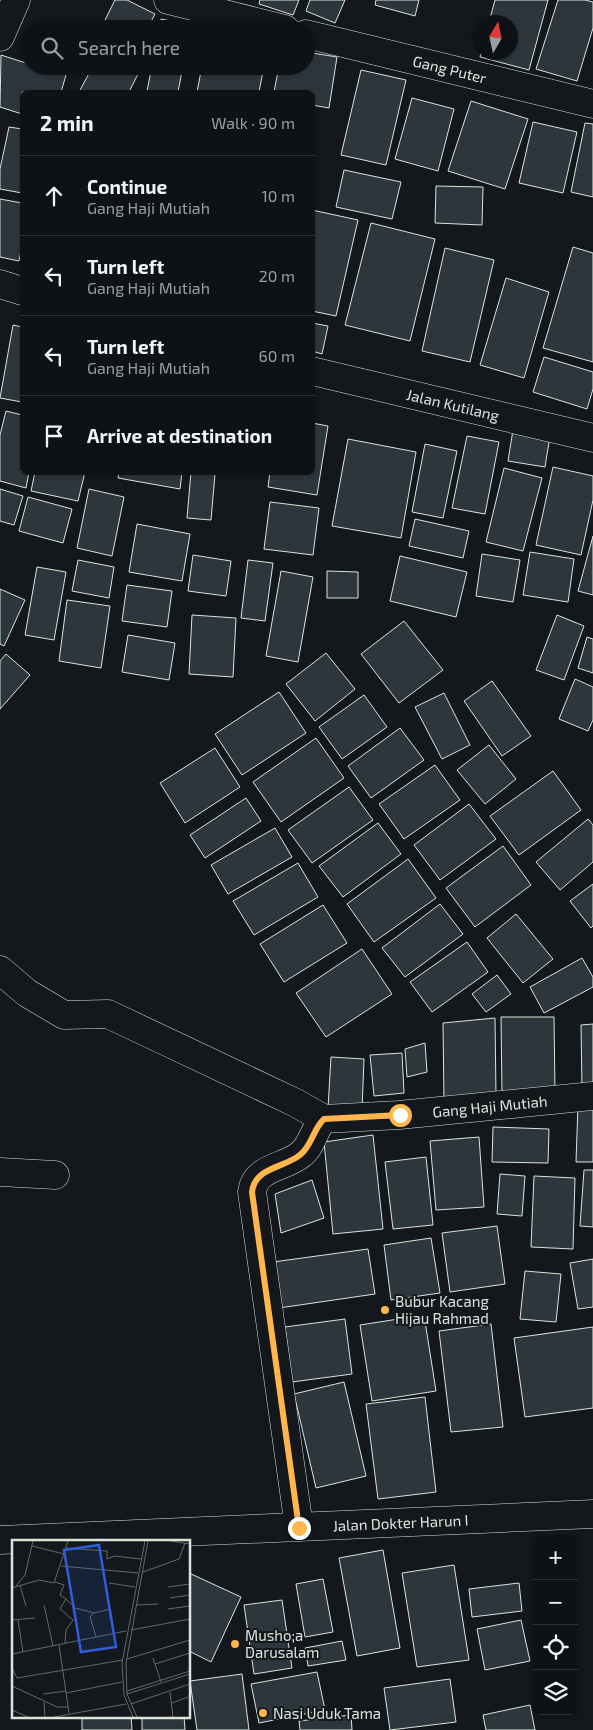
<!DOCTYPE html>
<meta charset="utf-8">
<style>
:root{--surface:#0f1215;--page:#181b1e;--text:#f1f3f6;--muted:#9b9ea0;--line:#2f3234}
body{margin:0;font-family:"Exo 2",sans-serif;background:var(--page);color:var(--text)}
.controls{position:absolute;right:15px;bottom:15px;display:grid;overflow:hidden;border-radius:8px;box-shadow:0 1px 4px #0004}
.controls button{width:45px;height:45px;display:grid;place-items:center;padding:0;border:0;border-bottom:1px solid var(--line);background:var(--surface);color:var(--text);font:25px sans-serif}
.compass{position:absolute;left:473px;top:15px;width:45px;height:45px;border-radius:50%;background:var(--surface);box-shadow:0 1px 4px #0004;rotate:9deg}
.stop{position:absolute;width:15px;height:15px;margin:-11px;border:4px solid #ffb74d;border-radius:50%;background:#fff}
.stop.end{background:#ffb74d;border-color:#fff;box-shadow:0 1px 5px #0008}
.list{margin:0;padding:0;list-style:none}
h2{display:flex;justify-content:space-between;align-items:center;height:65px;margin:0;padding:0 20px;font-size:21px}
h2 small{font-size:16px;font-weight:400;color:var(--muted)}
.list li{display:grid;grid-template-columns:32px 1fr auto;gap:15px;align-items:center;box-sizing:border-box;height:80px;padding:0 20px;border-top:1px solid var(--line)}
.list b{display:block;font-size:19px;white-space:nowrap}
.list p{margin:0;font-size:16px;white-space:nowrap;color:var(--muted)}
.list em{font-size:16px;font-style:normal;color:var(--muted)}
.icon{flex:none;width:28px;height:28px;fill:none;stroke:currentColor;stroke-width:2;stroke-linecap:round;stroke-linejoin:round}
.map{position:relative;flex:none;width:593px;height:1730px;overflow:hidden}
.search{position:absolute;background:var(--surface);box-shadow:0 1px 4px #0004;left:20px;top:20px;width:295px;height:55px;display:flex;align-items:center;gap:12px;box-sizing:border-box;padding:0 18px;border-radius:28px;color:var(--muted);font-size:19px}
.panel{position:absolute;background:var(--surface);box-shadow:0 1px 4px #0004;left:20px;top:90px;width:295px;height:385px;border-radius:8px}
.map>svg:first-child{display:block}
.building{fill:#2c363c;stroke:#d8e6dc}
.lines{fill:none;stroke-linecap:round;stroke-linejoin:round}
.street-casing{stroke:#d8e6dc;stroke-width:29}
.secondary-casing{stroke:#d8e6dc;stroke-width:29}
.street{stroke:#14181c;stroke-width:28}
.secondary{stroke:#14181c;stroke-width:28}
.route{stroke:#ffb74d;stroke-width:6}
.poi-dot{fill:#ffb74d;stroke:#14181c;stroke-width:2}
.labels{text-anchor:middle;dominant-baseline:central;stroke-width:4;stroke-linejoin:round;paint-order:stroke}
.street-label{font-size:15px;fill:#d8e6dc;stroke:#14181c}
.poi-label{font-size:15px;fill:#d8e6dc;stroke:#14181c;text-anchor:start}
.inset-road{fill:none;stroke:#626a69;stroke-width:1}
.view{fill:#305dd8;fill-opacity:0.15;stroke:#305dd8;stroke-width:2.5}
.inset-edge{fill:none;stroke:#d8e6dc;stroke-width:2.5}
</style>
<div class="map">
<svg width="593" height="1730" viewBox="0 0 593 1730">
<rect width="100%" height="100%" fill="#14181c"/>
<g class="building">
<polygon points="115,0 127,0 155,14 147,29 101,28"/>
<polygon points="260,0 299,0 293,15 259,4"/>
<polygon points="310,0 345,0 335,23 306,11"/>
<polygon points="376,0 419,0 415,16 375,5"/>
<polygon points="495,0 548,0 529,70 480,57 481,52 510,52 510,22 489,22"/>
<polygon points="558,0 585,0 593,2 593,28 577,81 536,69"/>
<polygon points="161,19 190,25 190,29 159,29"/>
<polygon points="306,52 337,57 329,108 312,105 312,92 274,92 279,66 306,66"/>
<polygon points="1,55 29,64 29,66 37,66 66,75 61,92 22,92 22,114 0,107"/>
<polygon points="93,66 142,66 129,92 79,92"/>
<polygon points="152,66 183,66 178,92 147,91"/>
<polygon points="202,66 264,66 259,92 197,92"/>
<polygon points="361,70 406,80 386,165 341,155"/>
<polygon points="412,98 454,109 438,171 395,159"/>
<polygon points="471,101 528,119 505,189 448,171"/>
<polygon points="533,122 577,132 563,193 519,183"/>
<polygon points="585,123 593,124 593,197 571,192"/>
<polygon points="9,127 22,129 22,193 0,189 0,169"/>
<polygon points="344,170 401,182 392,219 336,207"/>
<polygon points="436,186 483,187 482,225 435,223"/>
<polygon points="0,199 22,203 22,246 19,261 0,257"/>
<polygon points="312,210 358,220 336,316 312,311"/>
<polygon points="371,223 435,239 410,341 345,325"/>
<polygon points="573,247 593,253 593,362 543,348"/>
<polygon points="445,248 494,260 470,362 422,351"/>
<polygon points="506,278 549,292 524,378 480,365"/>
<polygon points="312,323 328,326 322,354 312,351"/>
<polygon points="13,325 22,327 22,402 0,398"/>
<polygon points="544,357 593,372 593,389 587,409 533,392"/>
<polygon points="6,411 22,415 22,472 29,472 26,488 0,481 0,435"/>
<polygon points="312,423 328,426 317,495 268,487 270,472 312,472"/>
<polygon points="513,430 550,436 545,467 508,461"/>
<polygon points="467,436 499,442 485,514 452,508"/>
<polygon points="348,439 416,452 401,538 332,526"/>
<polygon points="425,444 457,451 443,518 412,512"/>
<polygon points="553,467 593,476 593,500 581,555 536,545"/>
<polygon points="504,468 542,478 523,551 486,542"/>
<polygon points="35,472 85,472 78,501 31,491"/>
<polygon points="119,472 182,472 180,489 118,478"/>
<polygon points="191,472 215,474 211,520 187,518"/>
<polygon points="0,489 23,496 14,525 0,521"/>
<polygon points="89,489 124,497 112,556 77,548"/>
<polygon points="28,497 72,509 63,543 19,531"/>
<polygon points="270,502 319,508 313,555 264,549"/>
<polygon points="415,519 469,531 463,558 409,546"/>
<polygon points="137,524 190,534 182,581 129,572"/>
<polygon points="593,536 593,595 578,591"/>
<polygon points="530,552 574,559 568,602 523,595"/>
<polygon points="482,554 520,560 513,602 476,596"/>
<polygon points="193,555 231,561 226,596 188,591"/>
<polygon points="400,556 467,572 456,617 390,601"/>
<polygon points="78,560 114,567 109,598 72,591"/>
<polygon points="248,560 273,563 265,621 241,618"/>
<polygon points="37,567 66,572 54,640 25,635"/>
<polygon points="281,571 313,577 298,662 266,656"/>
<polygon points="327,571 358,572 358,598 327,598"/>
<polygon points="127,585 172,591 167,627 122,621"/>
<polygon points="0,589 25,600 4,646 0,644"/>
<polygon points="67,600 110,606 101,668 59,661"/>
<polygon points="192,615 236,618 233,677 189,674"/>
<polygon points="557,615 584,626 564,680 536,670"/>
<polygon points="404,621 443,670 399,703 361,654"/>
<polygon points="128,635 175,643 169,680 122,672"/>
<polygon points="587,637 593,639 593,673 578,668"/>
<polygon points="326,653 355,689 315,721 286,684"/>
<polygon points="6,654 30,675 0,709 0,661"/>
<polygon points="575,679 593,687 593,720 588,731 559,719"/>
<polygon points="492,681 531,736 502,756 464,701"/>
<polygon points="279,692 306,733 242,775 215,734"/>
<polygon points="444,693 470,745 442,759 415,707"/>
<polygon points="364,695 387,727 342,759 319,727"/>
<polygon points="400,728 424,760 371,798 348,766"/>
<polygon points="316,738 344,778 281,822 253,782"/>
<polygon points="489,745 516,779 485,804 457,770"/>
<polygon points="215,748 240,787 185,823 160,783"/>
<polygon points="435,765 460,800 404,839 379,804"/>
<polygon points="553,771 581,810 519,855 490,816"/>
<polygon points="349,787 373,820 312,863 288,830"/>
<polygon points="246,798 261,821 205,858 190,835"/>
<polygon points="469,804 496,839 440,880 414,845"/>
<polygon points="588,819 593,825 593,862 560,890 536,862"/>
<polygon points="378,823 401,854 343,897 319,866"/>
<polygon points="275,828 292,857 228,894 211,865"/>
<polygon points="503,846 531,885 475,927 446,888"/>
<polygon points="408,859 436,898 374,942 347,904"/>
<polygon points="298,863 318,897 254,935 233,901"/>
<polygon points="593,884 593,926 591,928 570,901"/>
<polygon points="440,904 463,934 405,977 382,948"/>
<polygon points="323,905 347,943 284,982 260,944"/>
<polygon points="516,914 553,959 523,983 487,938"/>
<polygon points="467,942 488,972 432,1012 410,982"/>
<polygon points="362,949 392,994 326,1037 296,993"/>
<polygon points="582,958 593,977 593,987 544,1013 530,987"/>
<polygon points="497,975 511,994 486,1012 472,994"/>
<polygon points="501,1017 554,1017 555,1094 502,1095"/>
<polygon points="495,1018 496,1096 444,1101 443,1023"/>
<polygon points="593,1024 593,1087 582,1088 581,1025"/>
<polygon points="425,1043 427,1072 407,1077 405,1049"/>
<polygon points="402,1053 404,1093 374,1096 370,1055"/>
<polygon points="331,1057 364,1059 362,1110 328,1108"/>
<polygon points="578,1105 593,1106 593,1162 576,1162"/>
<polygon points="493,1127 549,1129 548,1163 492,1162"/>
<polygon points="373,1135 383,1229 333,1234 324,1142"/>
<polygon points="479,1137 484,1207 436,1210 430,1141"/>
<polygon points="426,1157 433,1225 393,1229 385,1162"/>
<polygon points="584,1170 593,1170 593,1227 580,1226"/>
<polygon points="500,1174 525,1176 522,1216 497,1214"/>
<polygon points="534,1176 575,1178 573,1249 531,1247"/>
<polygon points="312,1180 324,1218 281,1233 275,1194"/>
<polygon points="497,1226 505,1284 450,1292 442,1233"/>
<polygon points="431,1238 440,1293 391,1300 384,1245"/>
<polygon points="368,1249 375,1294 279,1308 273,1262"/>
<polygon points="593,1259 593,1307 578,1309 570,1263"/>
<polygon points="525,1271 561,1274 556,1322 520,1319"/>
<polygon points="424,1315 436,1391 372,1401 360,1325"/>
<polygon points="345,1319 352,1374 292,1382 285,1327"/>
<polygon points="491,1324 503,1427 451,1432 439,1331"/>
<polygon points="593,1327 593,1408 525,1417 514,1338"/>
<polygon points="344,1382 366,1476 316,1488 294,1394"/>
<polygon points="425,1397 436,1492 378,1499 366,1404"/>
<polygon points="383,1550 400,1648 357,1656 339,1558"/>
<polygon points="454,1565 469,1660 417,1667 402,1573"/>
<polygon points="189,1573 241,1597 211,1662 189,1651"/>
<polygon points="323,1579 333,1632 305,1637 296,1584"/>
<polygon points="519,1583 522,1611 472,1617 469,1589"/>
<polygon points="282,1600 292,1668 254,1674 244,1605"/>
<polygon points="521,1620 530,1661 485,1670 477,1629"/>
<polygon points="342,1641 346,1660 308,1666 305,1648"/>
<polygon points="317,1672 325,1710 259,1723 251,1684"/>
<polygon points="242,1674 249,1730 197,1730 190,1681"/>
<polygon points="450,1679 456,1722 390,1730 384,1688"/>
<polygon points="530,1705 535,1730 486,1730 483,1715"/>
<polygon points="351,1715 352,1730 300,1730 299,1721"/>
<polygon points="82,1716 131,1716 132,1730 82,1730"/>
<polygon points="142,1716 184,1716 185,1730 142,1730"/>
</g>
<g class="lines">
<g class="street-casing">
<g id="street">
<polyline points="168,0 285,29"/>
<path id="s1" d="M306,34L593,104"/>
<polyline points="0,37 16,0"/>
<polyline points="0,284 22,291"/>
<path id="s2" d="M312,371L593,438"/>
<polyline points="0,970 27,993 64,1015 108,1014 296,1103 324,1119"/>
<polyline points="0,1172 55,1175"/>
<path id="s3" d="M299,1527L252,1192C255,1167 284,1168 300,1155C313,1146 313,1129 324,1119L399,1115L593,1096"/>
</g>
</g>
<g class="secondary-casing">
<g id="secondary">
<path id="s4" d="M0,1540L593,1514"/>
</g>
</g>
<use href="#street" class="street"/>
<use href="#secondary" class="secondary"/>
</g>
<g class="lines">
<path class="route" d="M299,1528L252,1192C255,1167 284,1168 300,1155C312,1146 313,1129 324,1119L400,1115"/>
</g>
<g class="poi-dot">
<circle cx="385" cy="1310" r="5"/>
<circle cx="235" cy="1644" r="5"/>
<circle cx="263" cy="1713" r="5"/>
</g>
<g class="labels">
<g class="street-label">
<text stroke="none"><textPath href="#s1" startOffset="148">Gang Puter</textPath></text>
<text stroke="none"><textPath href="#s2" startOffset="145">Jalan Kutilang</textPath></text>
<text stroke="none"><textPath href="#s3" startOffset="612">Gang Haji Mutiah</textPath></text>
<text stroke="none"><textPath href="#s4" startOffset="401">Jalan Dokter Harun I</textPath></text>
</g>
<g class="poi-label">
<text x="395" y="1301">Bubur Kacang<tspan x="395" dy="17">Hijau Rahmad</tspan></text>
<text x="245" y="1635">Musho;a<tspan x="245" dy="17">Darusalam</tspan></text>
<text x="273" y="1713">Nasi Uduk Tama</text>
</g>
</g>
<g transform="translate(12 1540)">
<rect width="178" height="178" fill="#14181c"/>
<path class="inset-road" d="M159,1L178,4M20,6L52,14M54,8L95,11V19L102,16L129,19M49,26L126,33M131,32L167,19L173,3M43,42L52,45L48,55L54,59L48,69L61,80L54,90L53,104M97,43L123,47M8,45L14,66M4,46L13,35L21,1M156,47L178,44M0,48L27,40L42,43L56,1M158,58L178,55M54,59L63,68L82,73M32,65L41,106M125,65L146,64M156,69L178,66M0,80L23,78M6,80L11,112M119,90L178,79M84,97L78,77L82,73L98,69M47,105L57,173M0,114L114,91M141,118L149,142M115,119L178,100M143,124L178,113M0,128L5,138L111,120M0,146L45,167H56M115,151L178,131M158,152L161,177M54,153L110,142M31,154L54,151M115,154L178,134M32,162L33,177M160,163L176,157M119,164L178,144M0,170L16,177M42,177L114,164M121,177L112,155L110,123L133,1M125,177L115,154L114,123L136,1"/>
<path class="view" d="M87,5L104,107L69,112L52,10Z"/>
<rect width="178" height="178" class="inset-edge"/>
</g>
</svg>
<div class="controls">
<button>+</button>
<button>−</button>
<button><svg class="icon" aria-label="locate" viewBox="0 0 24 24"><circle cx="12" cy="12" r="6"/><path d="M12 2v4M12 18v4M2 12h4M18 12h4"/></svg></button>
<button><svg class="icon" aria-label="layers" viewBox="0 0 24 24"><path d="M12 4l9 5-9 5-9-5zM3 14l9 5 9-5"/></svg></button>
</div>
<svg class="compass" viewBox="-18 -18 36 36"><path d="M0-13l5 13h-10z" fill="#e53935"/><path d="M0 13l5-13h-10z" fill="#9b9ea0"/></svg>
<div class="stop" style="left:400px;top:1115px"></div>
<div class="stop end" style="left:299px;top:1528px"></div>
<div class="search"><svg class="icon" aria-label="search" viewBox="0 0 24 24"><circle cx="10" cy="10" r="6"/><path d="M15 15l6 6"/></svg>Search here</div>
<section class="panel">
<h2>2 min<small>Walk · 90 m</small></h2>
<ul class="list">
<li><svg class="icon" aria-label="ahead" viewBox="0 0 24 24"><path d="M12 20V5M6 11l6-6 6 6"/></svg><div><b>Continue</b><p>Gang Haji Mutiah</p></div><em>10 m</em></li>
<li><svg class="icon" aria-label="left" viewBox="0 0 24 24"><path d="M17 20v-9H6M10 6l-5 5 5 5"/></svg><div><b>Turn left</b><p>Gang Haji Mutiah</p></div><em>20 m</em></li>
<li><svg class="icon" aria-label="left" viewBox="0 0 24 24"><path d="M17 20v-9H6M10 6l-5 5 5 5"/></svg><div><b>Turn left</b><p>Gang Haji Mutiah</p></div><em>60 m</em></li>
<li><svg class="icon" aria-label="arrive" viewBox="0 0 24 24"><path d="M6 21V4h12l-3 4 3 4H6"/></svg><div><b>Arrive at destination</b></div></li>
</ul>
</section>
</div>
